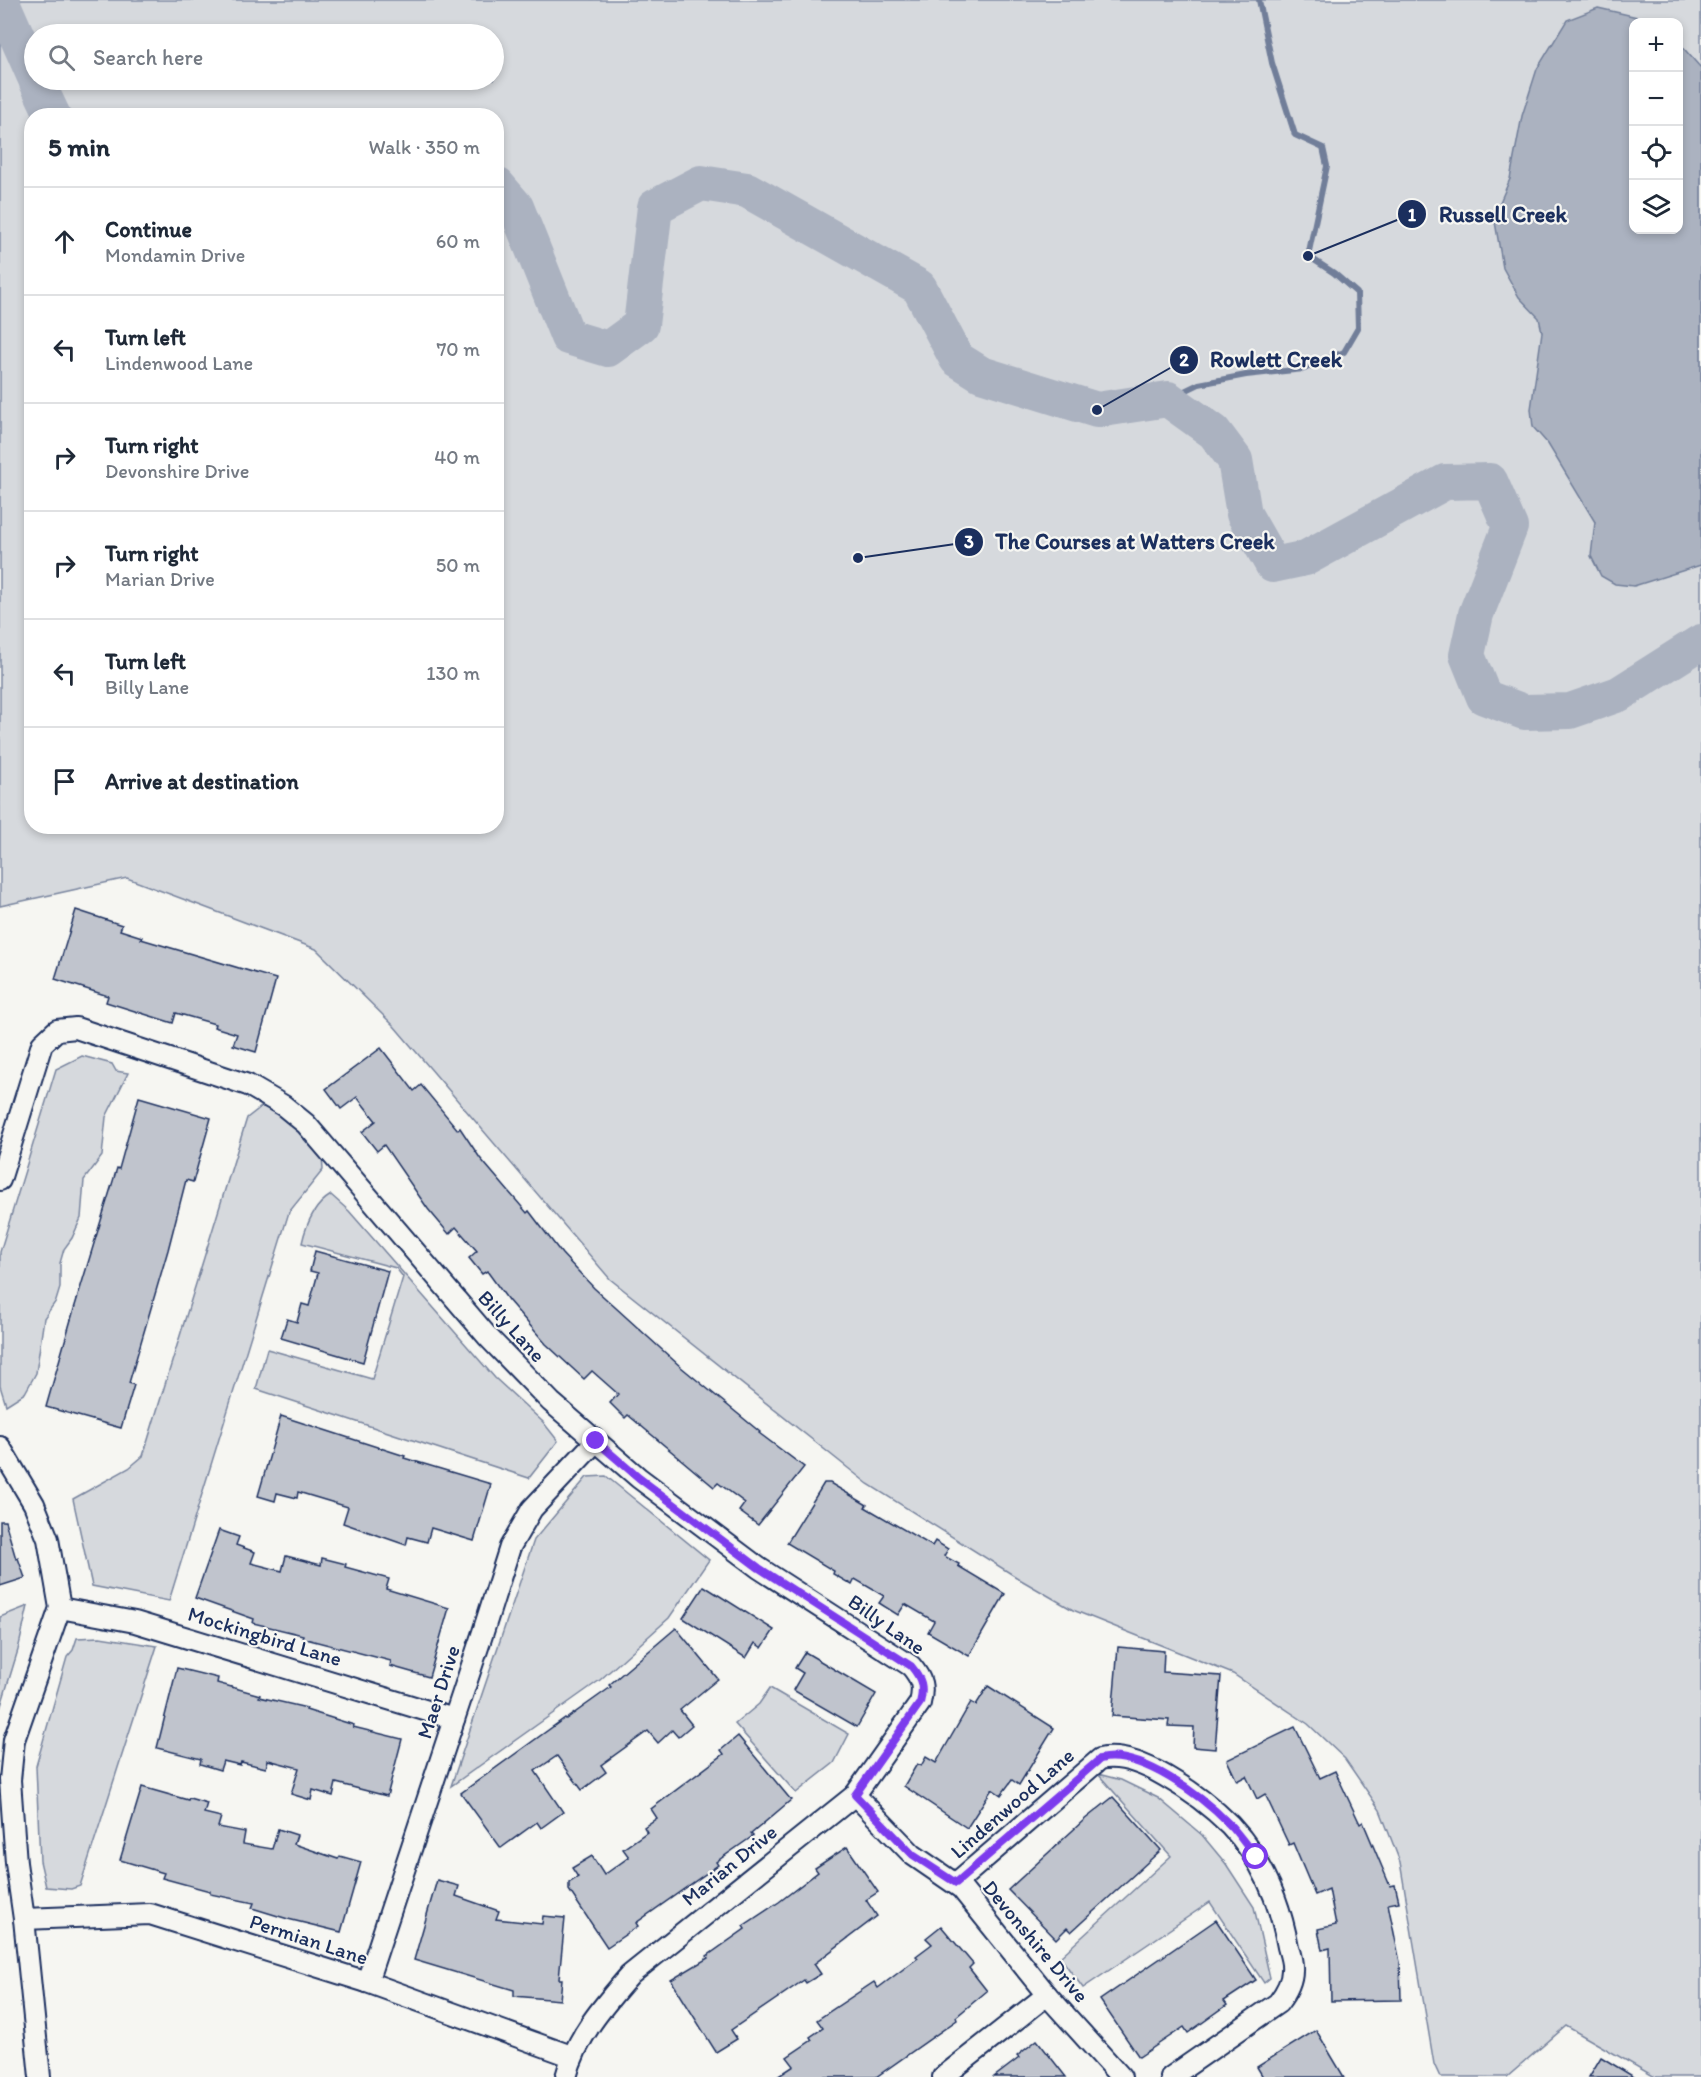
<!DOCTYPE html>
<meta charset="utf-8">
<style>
:root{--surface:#fff;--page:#f6f6f7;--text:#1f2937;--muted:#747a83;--line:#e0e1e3}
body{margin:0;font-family:Itim,sans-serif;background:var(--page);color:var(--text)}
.controls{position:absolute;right:18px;top:18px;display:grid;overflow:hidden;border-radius:12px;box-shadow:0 3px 9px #0003}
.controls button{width:54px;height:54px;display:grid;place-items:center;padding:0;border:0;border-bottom:2px solid var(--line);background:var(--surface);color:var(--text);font:30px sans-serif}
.stop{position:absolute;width:18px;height:18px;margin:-14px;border:4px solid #7c3aed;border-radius:50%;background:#fff}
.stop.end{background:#7c3aed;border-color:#fff;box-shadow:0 2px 6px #0008}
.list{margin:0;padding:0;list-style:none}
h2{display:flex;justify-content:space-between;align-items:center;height:78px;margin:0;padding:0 24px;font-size:26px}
h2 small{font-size:20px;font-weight:400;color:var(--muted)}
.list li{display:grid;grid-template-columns:39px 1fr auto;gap:18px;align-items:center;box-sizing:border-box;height:108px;padding:0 24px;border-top:2px solid var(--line)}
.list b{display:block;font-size:22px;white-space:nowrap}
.list p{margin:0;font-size:20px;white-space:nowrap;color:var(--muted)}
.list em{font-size:20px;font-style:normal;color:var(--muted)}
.icon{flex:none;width:33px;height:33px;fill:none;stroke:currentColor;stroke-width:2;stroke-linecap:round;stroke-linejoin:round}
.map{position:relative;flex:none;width:1701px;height:2077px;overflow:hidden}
.search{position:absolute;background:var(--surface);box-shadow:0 3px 9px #0003;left:24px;top:24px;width:480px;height:66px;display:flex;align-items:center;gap:15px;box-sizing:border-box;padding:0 21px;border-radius:33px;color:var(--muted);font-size:22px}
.panel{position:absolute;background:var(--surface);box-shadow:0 3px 9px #0003;left:24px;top:108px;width:480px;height:726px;border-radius:24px}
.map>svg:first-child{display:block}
.green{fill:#d6d9dd;stroke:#78849e;stroke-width:1.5;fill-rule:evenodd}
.water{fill:#abb2c0;stroke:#717e99;stroke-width:1.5}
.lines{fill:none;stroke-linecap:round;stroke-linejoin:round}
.stream{stroke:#717e99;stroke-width:6}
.river{stroke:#abb2c0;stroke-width:36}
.building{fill:#c0c4cd;stroke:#1b2f5e;stroke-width:1.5}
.minor-casing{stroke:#1b2f5e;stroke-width:24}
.minor{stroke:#f6f6f2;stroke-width:20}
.route{stroke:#7c3aed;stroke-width:8}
.labels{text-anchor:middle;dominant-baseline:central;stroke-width:4.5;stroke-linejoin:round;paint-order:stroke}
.street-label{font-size:21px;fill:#1b2f5e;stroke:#f6f6f2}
.leader{fill:none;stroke:#1b2f5e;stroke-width:2}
.callout-dot{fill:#1b2f5e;stroke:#f6f6f2;stroke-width:2}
.mark-label{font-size:18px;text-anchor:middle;font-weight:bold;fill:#fff}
.callout-label{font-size:22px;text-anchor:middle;font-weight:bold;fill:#1b2f5e;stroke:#f6f6f2;stroke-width:4.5;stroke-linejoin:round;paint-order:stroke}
</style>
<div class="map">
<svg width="1701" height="2077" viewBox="0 0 1701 2077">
<rect width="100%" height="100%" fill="#f6f6f2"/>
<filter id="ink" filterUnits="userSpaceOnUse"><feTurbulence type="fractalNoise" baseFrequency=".0167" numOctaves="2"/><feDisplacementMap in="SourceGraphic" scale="12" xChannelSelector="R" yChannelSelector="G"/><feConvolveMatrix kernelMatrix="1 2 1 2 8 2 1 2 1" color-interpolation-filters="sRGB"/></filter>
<g filter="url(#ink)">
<g class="green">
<path d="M0,0H1701V2077H1655L1566,2026L1507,2077H1440L1434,2064L1400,1862L1380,1810L1345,1759L1308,1724L1233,1674L1073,1610L1021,1580L868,1484L610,1279L394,1026L316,949L127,878L0,906ZM1634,22H1678V230H1634ZM34,34H494V80H34ZM32,116H496V826H32Z"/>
<polygon points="82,1056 112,1064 116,1071 128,1073 106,1117 102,1156 84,1180 81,1218 72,1238 64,1249 60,1263 60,1288 56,1301 44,1318 36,1373 25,1393 6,1405 0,1386 0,1252 56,1069"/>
<polygon points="261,1107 273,1108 300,1127 322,1154 323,1170 289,1212 169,1601 92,1586 73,1499 129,1468 143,1456 247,1118"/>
<path d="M331,1195L349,1211L495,1378L543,1422L558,1441L529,1478L256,1389L267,1349L372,1379L403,1277L396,1268L302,1243C306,1225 314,1205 331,1195Z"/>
<polygon points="606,1476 709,1560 669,1618 600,1680 451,1786 534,1540 587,1477"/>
<polygon points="28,1606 18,1650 0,1709 0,1617"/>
<polygon points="100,1637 157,1646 80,1886 71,1889 46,1887 40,1861 36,1766 67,1657 73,1650 77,1638"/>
<polygon points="770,1688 849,1734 834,1763 796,1793 735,1724 759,1704"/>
<polygon points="1098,1774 1121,1780 1158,1798 1202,1835 1226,1864 1254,1907 1270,1978 1264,1983 1210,1902 1083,1988 1060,1957 1171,1856"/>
</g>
<polygon class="water" points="1598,8 1646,19 1651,22 1634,22 1634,230 1678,230 1679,43 1701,68 1701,565 1634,586 1615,584 1601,576 1591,556 1595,522 1548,444 1533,427 1531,409 1542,332 1539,318 1519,297 1503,268 1494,216 1510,179 1522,116 1537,69 1567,20"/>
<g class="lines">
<polyline class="stream" points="1168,399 1199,384 1246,375 1304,369 1344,352 1358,328 1357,293 1334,273 1308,256 1327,166 1323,148 1295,135 1272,63 1259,0"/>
<g class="river">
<polyline points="1,0 34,75"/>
<polyline points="36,80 53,116"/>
<polyline points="496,187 498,186 516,207 568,337 608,349 641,325 655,207 701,183 747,190 919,287 957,359 981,374 1097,410 1168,399 1214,432 1235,460 1244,514 1273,565 1306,558 1445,482 1490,481 1510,527 1476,614 1467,655 1484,697 1524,712 1570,711 1619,694 1701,642"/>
</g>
</g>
<g class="building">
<polygon points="76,910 122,925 120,930 142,937 141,939 276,979 256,1052 233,1045 237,1034 214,1027 215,1024 176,1013 173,1023 106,1002 108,996 55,979"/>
<polygon points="381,1048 414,1091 421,1085 458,1130 460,1128 480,1158 527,1213 529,1211 562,1254 594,1288 681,1367 760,1432 759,1433 804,1467 758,1525 739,1511 745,1503 718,1483 714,1487 628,1415 625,1418 610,1403 618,1394 592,1371 584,1379 546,1344 508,1300 487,1271 482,1274 469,1258 477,1251 456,1227 449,1234 428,1209 384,1145 377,1151 362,1132 376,1121 357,1097 341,1109 326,1089"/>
<polygon points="139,1097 211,1118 193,1182 186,1180 168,1250 129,1383 134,1385 121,1428 46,1407 74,1309 117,1168 119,1169"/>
<polygon points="315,1251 388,1271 363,1362 281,1338 287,1319 297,1322 302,1304 309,1306 318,1273 310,1271"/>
<polygon points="281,1416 405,1456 404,1458 491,1484 474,1541 431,1528 427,1542 408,1537 406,1545 343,1523 348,1507 298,1492 297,1498 277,1493 275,1501 258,1496"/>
<polygon points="824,1483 830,1483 867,1505 865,1507 932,1546 935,1541 948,1549 944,1556 959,1564 958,1566 1005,1594 969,1656 928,1632 934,1621 905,1604 898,1615 879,1603 884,1596 855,1579 852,1585 833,1574 834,1571 787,1543"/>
<polygon points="0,1521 5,1521 16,1559 18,1558 25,1578 0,1586"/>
<polygon points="219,1530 239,1537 236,1545 255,1552 251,1563 282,1571 286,1556 321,1565 322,1558 346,1564 345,1567 389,1579 386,1589 449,1608 429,1677 390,1666 391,1661 302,1638 303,1635 253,1623 254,1619 195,1598"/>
<polygon points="704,1586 774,1630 762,1648 755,1643 746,1658 683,1618"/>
<polygon points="676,1628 718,1679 680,1710 692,1725 678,1737 672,1730 658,1743 648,1731 601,1765 606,1772 582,1790 557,1756 535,1771 563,1812 541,1828 537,1822 501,1848 461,1793 565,1718 566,1719 611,1687 609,1685"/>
<polygon points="1118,1647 1164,1651 1163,1672 1221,1676 1215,1749 1193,1747 1194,1727 1168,1726 1169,1720 1112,1716"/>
<polygon points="805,1652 876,1694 857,1727 793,1690 803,1673 795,1668"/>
<polygon points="177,1668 218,1678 217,1683 260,1695 259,1697 307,1708 306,1710 354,1725 353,1727 402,1739 387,1796 336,1783 333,1796 313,1790 311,1800 291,1794 299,1768 268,1760 266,1768 241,1762 240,1765 223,1761 220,1770 200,1764 201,1759 157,1748"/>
<polygon points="988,1686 1054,1728 1019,1785 1012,1780 1001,1795 992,1789 967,1828 904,1786 917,1764 921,1766 926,1757 936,1763 971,1702 976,1705"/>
<polygon points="1295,1727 1320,1778 1335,1771 1360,1824 1363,1822 1390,1886 1395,1885 1399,1902 1388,1904 1400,1962 1401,2000 1331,2001 1330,1948 1322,1950 1318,1929 1336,1925 1329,1889 1315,1895 1293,1843 1289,1845 1265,1794 1257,1799 1246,1776 1237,1781 1227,1760"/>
<polygon points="738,1736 791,1800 751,1834 753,1836 716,1862 718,1865 636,1923 638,1926 607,1947 569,1890 569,1883 578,1877 572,1868 592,1856 604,1875 629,1857 623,1849 647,1832 644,1827 657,1818 651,1809 724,1754 721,1750"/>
<polygon points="142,1787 188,1800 189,1798 207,1803 204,1813 221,1817 218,1827 245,1832 243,1844 272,1849 278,1829 297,1835 294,1844 338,1859 340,1856 361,1862 341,1932 288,1919 252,1908 254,1903 210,1894 210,1891 162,1878 164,1873 120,1860"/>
<polygon points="1113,1797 1161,1850 1071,1932 1067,1928 1056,1939 1008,1890 1084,1820"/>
<polygon points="847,1847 878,1892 866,1900 877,1916 814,1964 821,1974 806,1983 804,1980 731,2030 737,2039 716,2052 671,1980 708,1958 707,1956 745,1929 743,1926 779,1902 818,1872 815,1868"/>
<polygon points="437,1880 459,1886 456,1896 499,1911 496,1919 542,1924 543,1916 565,1918 559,1979 562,1979 560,2000 514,1996 514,1990 414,1960"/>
<polygon points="1216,1920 1256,1980 1224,2001 1227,2005 1188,2033 1184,2027 1139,2057 1100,2000"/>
<polygon points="941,1926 973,1964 969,1968 987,1991 956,2017 957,2020 876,2077 777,2077 794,2066 787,2057 812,2040 810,2037 823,2028 817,2020 874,1982 878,1988 918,1958 916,1956 932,1944 926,1938"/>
<polygon points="1316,2030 1344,2077 1263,2077 1257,2067"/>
<polygon points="1037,2040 1066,2077 994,2077 1019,2058 1017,2056"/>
<polygon points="1601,2057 1634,2077 1589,2077"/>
</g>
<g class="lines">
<g class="minor-casing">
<g id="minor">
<path d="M0,1180L42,1044L57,1030L76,1028L248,1085L284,1106L306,1124L488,1337L551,1402L639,1478L759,1568L911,1666C922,1679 924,1687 920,1703L855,1795L630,1975C603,2006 576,2037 566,2077"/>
<polyline points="0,1447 34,1504 48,1539 60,1608 14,1740 10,1780 16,1863 24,1919 40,2077"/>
<polyline points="60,1608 135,1622 454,1719"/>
<polyline points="855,1795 913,1855 961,1888 1047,1995 1121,2077"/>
<path d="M956,1883L1100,1759C1122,1754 1146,1765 1165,1776C1188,1789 1211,1806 1230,1825C1262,1859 1280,1902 1288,1947C1290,1954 1293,1963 1292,1970C1292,1982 1285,1994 1278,2003L1171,2077"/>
<polyline points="24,1919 150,1914 367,1982 571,2056"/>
<polyline points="367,1982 483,1632 510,1547 532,1509 596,1441"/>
<polyline points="943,2077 1047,1995"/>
</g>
</g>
<use href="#minor" class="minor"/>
</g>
</g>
<g class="lines" filter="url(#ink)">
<path class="route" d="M596,1441L639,1478L759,1568L911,1666C922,1679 924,1687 920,1703L855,1795L913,1855L956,1883L1100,1759C1140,1749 1203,1797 1229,1824C1239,1834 1247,1847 1256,1857"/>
</g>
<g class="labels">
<g class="street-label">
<text transform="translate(512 1326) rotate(48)">Billy Lane</text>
<text transform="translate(887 1624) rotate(35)">Billy Lane</text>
<text transform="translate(265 1636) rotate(17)">Mockingbird Lane</text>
<text transform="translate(438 1692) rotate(-72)">Maer Drive</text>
<text transform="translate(1012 1803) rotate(-41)">Lindenwood Lane</text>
<text transform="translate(729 1865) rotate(-39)">Marian Drive</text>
<text transform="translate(309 1939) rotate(18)">Permian Lane</text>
<text transform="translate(1036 1941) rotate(50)">Devonshire Drive</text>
</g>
</g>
<path class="leader" d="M1308 256L1412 214M1097 410L1184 360M858 558L969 542"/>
<g class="callout-dot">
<circle cx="1308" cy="256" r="6"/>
<circle cx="1097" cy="410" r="6"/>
<circle cx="858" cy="558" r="6"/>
<circle cx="1412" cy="214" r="15"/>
<circle cx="1184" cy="360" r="15"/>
<circle cx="969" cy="542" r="15"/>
</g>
<g class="mark-label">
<text x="1412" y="221">1</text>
<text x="1184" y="366">2</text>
<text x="969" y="548">3</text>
</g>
<g class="callout-label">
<text x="1503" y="222">Russell Creek</text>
<text x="1276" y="367">Rowlett Creek</text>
<text x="1135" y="549">The Courses at Watters Creek</text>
</g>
</svg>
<div class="controls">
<button>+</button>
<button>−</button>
<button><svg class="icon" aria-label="locate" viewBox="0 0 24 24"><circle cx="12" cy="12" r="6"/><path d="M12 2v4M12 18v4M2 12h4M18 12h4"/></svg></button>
<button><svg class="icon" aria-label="layers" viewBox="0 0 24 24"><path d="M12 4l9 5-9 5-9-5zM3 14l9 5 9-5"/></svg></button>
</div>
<div class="stop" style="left:1256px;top:1857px"></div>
<div class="stop end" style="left:596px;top:1441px"></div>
<div class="search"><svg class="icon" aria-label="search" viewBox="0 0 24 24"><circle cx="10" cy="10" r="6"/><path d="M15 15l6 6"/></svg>Search here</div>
<section class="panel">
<h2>5 min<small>Walk · 350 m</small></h2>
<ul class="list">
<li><svg class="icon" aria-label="ahead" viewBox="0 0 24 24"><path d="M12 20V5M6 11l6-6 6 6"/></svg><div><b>Continue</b><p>Mondamin Drive</p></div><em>60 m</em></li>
<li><svg class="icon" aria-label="left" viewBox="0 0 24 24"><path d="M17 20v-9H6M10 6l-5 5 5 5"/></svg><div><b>Turn left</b><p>Lindenwood Lane</p></div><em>70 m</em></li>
<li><svg class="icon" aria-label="right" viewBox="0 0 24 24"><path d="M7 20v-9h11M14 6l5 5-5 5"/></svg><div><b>Turn right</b><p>Devonshire Drive</p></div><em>40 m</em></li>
<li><svg class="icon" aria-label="right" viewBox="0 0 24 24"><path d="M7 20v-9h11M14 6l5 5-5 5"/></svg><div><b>Turn right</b><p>Marian Drive</p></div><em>50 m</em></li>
<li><svg class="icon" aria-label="left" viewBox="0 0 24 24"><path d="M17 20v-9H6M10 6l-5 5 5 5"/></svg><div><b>Turn left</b><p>Billy Lane</p></div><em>130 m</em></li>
<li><svg class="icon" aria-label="arrive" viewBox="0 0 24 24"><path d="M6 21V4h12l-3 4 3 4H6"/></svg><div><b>Arrive at destination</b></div></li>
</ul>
</section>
</div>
